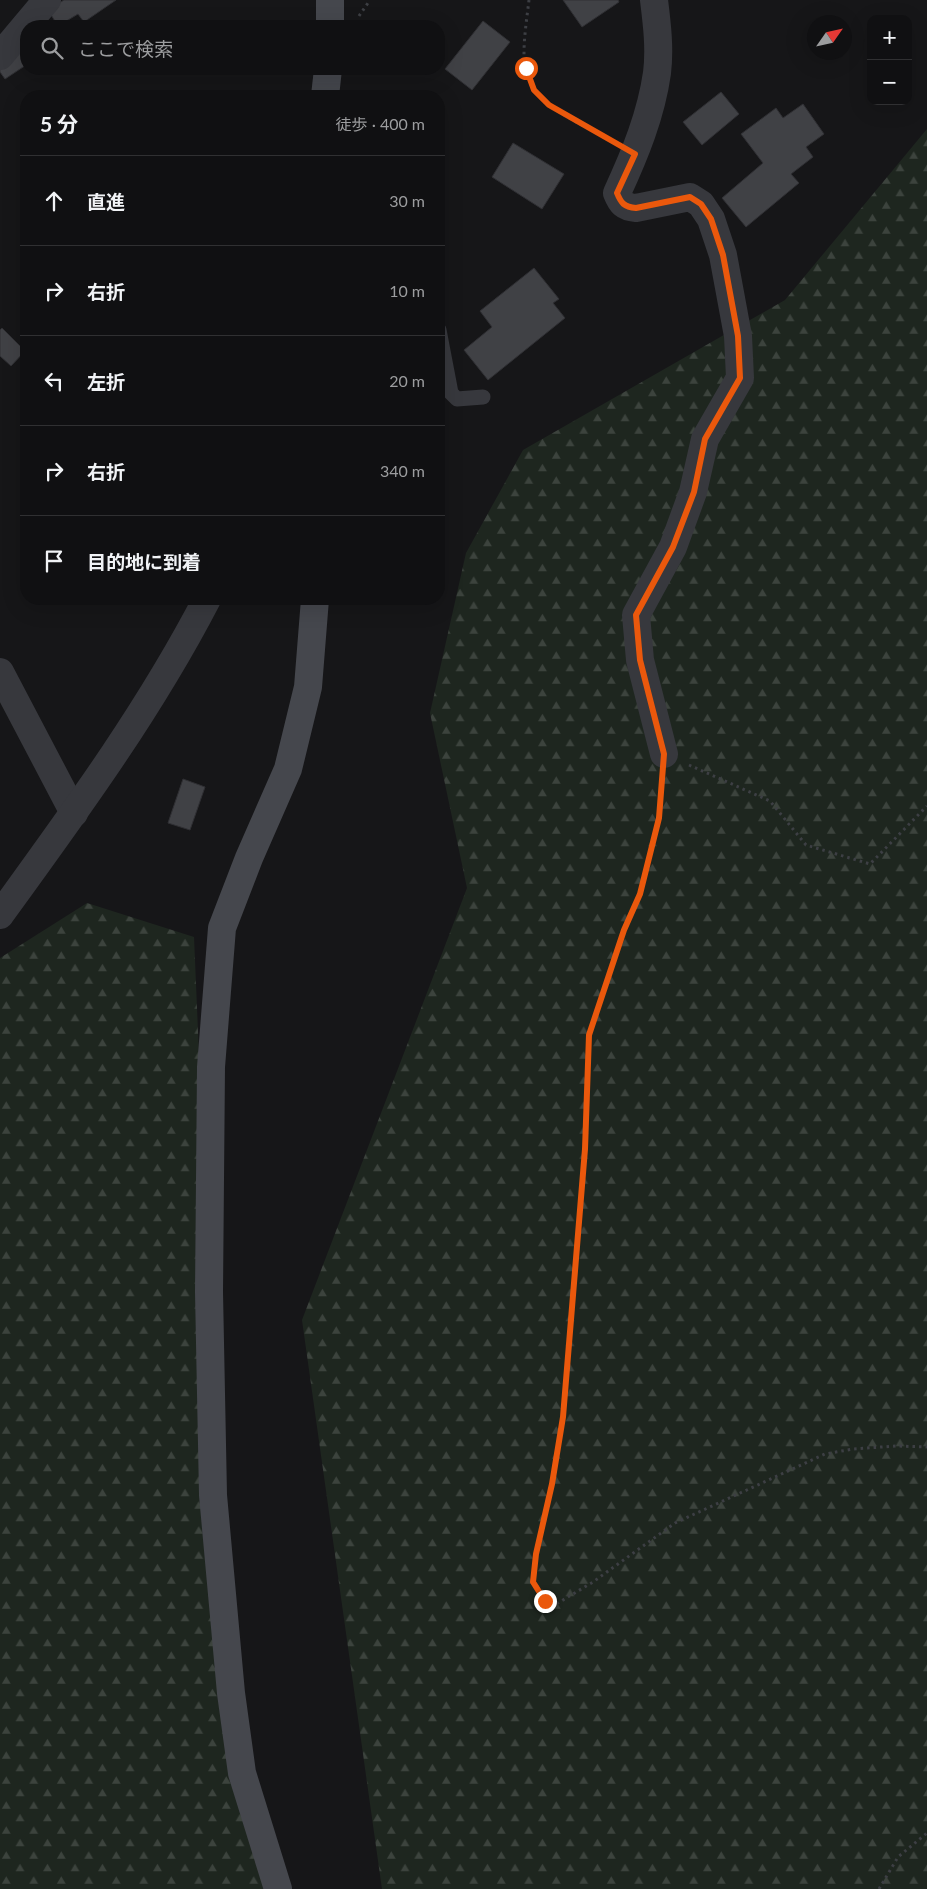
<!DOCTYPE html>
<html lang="ja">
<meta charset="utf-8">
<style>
:root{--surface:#101012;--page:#1e1e20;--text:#f1f3f6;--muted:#9c9d9f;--line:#303032}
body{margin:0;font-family:Lato,"Noto Sans JP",sans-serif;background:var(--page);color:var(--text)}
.controls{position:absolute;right:15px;top:15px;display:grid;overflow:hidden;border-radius:10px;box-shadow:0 5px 20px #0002}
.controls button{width:45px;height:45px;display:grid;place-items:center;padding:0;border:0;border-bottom:1px solid var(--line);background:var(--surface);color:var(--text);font:25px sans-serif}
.compass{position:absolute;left:807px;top:15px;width:45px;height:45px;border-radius:50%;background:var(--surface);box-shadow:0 5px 20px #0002;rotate:56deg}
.stop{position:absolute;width:15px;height:15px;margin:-11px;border:4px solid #ea580c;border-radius:50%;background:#fff}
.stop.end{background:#ea580c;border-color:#fff;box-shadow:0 1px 5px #0008}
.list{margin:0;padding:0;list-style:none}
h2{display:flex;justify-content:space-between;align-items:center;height:65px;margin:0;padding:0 20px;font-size:21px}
h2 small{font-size:16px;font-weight:400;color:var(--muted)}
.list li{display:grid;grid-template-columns:32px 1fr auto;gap:15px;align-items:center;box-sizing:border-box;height:90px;padding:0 20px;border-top:1px solid var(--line)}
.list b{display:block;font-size:19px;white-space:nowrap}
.list em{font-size:16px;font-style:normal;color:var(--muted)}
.icon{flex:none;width:28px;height:28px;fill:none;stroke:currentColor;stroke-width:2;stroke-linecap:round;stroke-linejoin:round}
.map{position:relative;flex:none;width:927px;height:1889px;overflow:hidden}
.search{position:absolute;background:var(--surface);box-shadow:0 5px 20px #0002;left:20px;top:20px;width:425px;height:55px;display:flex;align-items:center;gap:12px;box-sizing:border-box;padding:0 18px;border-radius:20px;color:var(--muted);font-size:19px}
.panel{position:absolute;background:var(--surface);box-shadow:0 5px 20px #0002;left:20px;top:90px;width:425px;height:515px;border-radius:20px}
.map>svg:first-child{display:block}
.forest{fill:url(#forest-firs)}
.building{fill:#404145;stroke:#303034}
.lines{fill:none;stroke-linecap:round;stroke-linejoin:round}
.path{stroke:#3d3f44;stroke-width:3;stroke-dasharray:2.5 4;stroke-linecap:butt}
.lane{stroke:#37383d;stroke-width:15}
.street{stroke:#37383d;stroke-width:28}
.secondary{stroke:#45474d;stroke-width:28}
.route{stroke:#ea580c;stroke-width:6}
</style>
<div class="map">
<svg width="927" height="1889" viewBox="0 0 927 1889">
<defs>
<pattern id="forest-firs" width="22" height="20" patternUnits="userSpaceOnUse" patternTransform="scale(1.25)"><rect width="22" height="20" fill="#1e261f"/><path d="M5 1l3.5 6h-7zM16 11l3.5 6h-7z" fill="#3c433d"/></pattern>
</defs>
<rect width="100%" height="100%" fill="#161618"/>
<g class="forest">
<polygon points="927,129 927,1889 382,1889 302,1320 467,888 430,713 466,553 523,450 785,300"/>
<polygon points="87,903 194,937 225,1669 269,1889 0,1889 0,958"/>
</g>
<g class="building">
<polygon points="64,0 116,0 84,22 78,14 58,26 48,10"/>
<polygon points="563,0 618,0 619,2 582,27"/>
<polygon points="483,21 510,42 472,90 445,69"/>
<polygon points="26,46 26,65 5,79 0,72 0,67"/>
<polygon points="721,92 739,114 702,145 683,122"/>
<polygon points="803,104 824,134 806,147 813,157 791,174 799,183 746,227 722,198 763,163 741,134 776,108 783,118"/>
<polygon points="513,143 564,174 542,209 492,177"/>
<polygon points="534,268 559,299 553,303 565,318 488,380 464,350 492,327 480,311"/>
<polygon points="2,328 25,351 11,366 0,356 0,330"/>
<polygon points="183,779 205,787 190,830 168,823"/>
</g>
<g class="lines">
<g class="path">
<path d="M529,0C527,17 524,36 524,53C524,103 573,119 610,140"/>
<polyline points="359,16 370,0"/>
<polyline points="689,765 770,801 806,845 870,864 927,806"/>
<polyline points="662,780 659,818 640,894 624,930 589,1035 585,1149 563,1417 552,1484 536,1554 533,1582 545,1601 558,1603 593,1582 675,1523 825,1454 853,1449 896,1446 927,1447"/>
<polyline points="879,1889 898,1857 927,1833"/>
</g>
<polyline class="lane" points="439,330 451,393 457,399 483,397"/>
<g class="street">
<path d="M654,0C657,24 660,49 657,73C651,115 635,154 617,193C621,203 624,207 636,208L690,197L701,204L711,219L723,255L738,336L740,378L705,439L693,492L673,547L636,615L640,660L664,754"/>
<polyline points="0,56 47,0"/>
<polyline points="0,672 74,813"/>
<path d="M0,915C74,813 149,711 207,599"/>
</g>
<g class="secondary">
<polyline points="330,26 330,0"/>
<polyline points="325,96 328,69"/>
<polyline points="278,1889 242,1773 231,1693 213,1495 209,1292 211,1067 222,928 249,858 288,769 308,687 315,599"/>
</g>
</g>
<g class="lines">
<path class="route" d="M526,68L534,90L549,105L635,154L617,193C621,203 624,207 636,208L690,197L701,204L711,219L723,255L738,336L740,378L705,439L694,492L673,547L636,615L640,660L664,754L659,818L640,894L624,930L589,1035L585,1149L563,1417L552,1484L536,1554L533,1582L545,1601"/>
</g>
</svg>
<div class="controls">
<button>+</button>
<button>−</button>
</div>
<svg class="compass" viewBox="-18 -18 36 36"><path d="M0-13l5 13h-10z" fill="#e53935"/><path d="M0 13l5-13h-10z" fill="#9c9d9f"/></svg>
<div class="stop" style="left:526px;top:68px"></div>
<div class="stop end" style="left:545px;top:1601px"></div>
<div class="search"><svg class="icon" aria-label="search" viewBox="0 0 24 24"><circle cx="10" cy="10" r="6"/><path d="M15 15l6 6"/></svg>ここで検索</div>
<section class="panel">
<h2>5 分<small>徒歩 · 400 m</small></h2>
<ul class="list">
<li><svg class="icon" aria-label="ahead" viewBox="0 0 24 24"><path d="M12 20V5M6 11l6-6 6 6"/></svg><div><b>直進</b></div><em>30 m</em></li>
<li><svg class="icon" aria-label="right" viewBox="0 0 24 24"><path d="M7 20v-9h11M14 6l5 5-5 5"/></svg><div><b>右折</b></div><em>10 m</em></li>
<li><svg class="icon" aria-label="left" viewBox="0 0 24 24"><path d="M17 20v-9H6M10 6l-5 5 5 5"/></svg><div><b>左折</b></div><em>20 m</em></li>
<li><svg class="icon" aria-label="right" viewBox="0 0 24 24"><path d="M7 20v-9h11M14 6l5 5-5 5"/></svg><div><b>右折</b></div><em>340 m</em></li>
<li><svg class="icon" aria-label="arrive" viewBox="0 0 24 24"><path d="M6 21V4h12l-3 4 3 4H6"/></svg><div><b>目的地に到着</b></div></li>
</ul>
</section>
</div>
